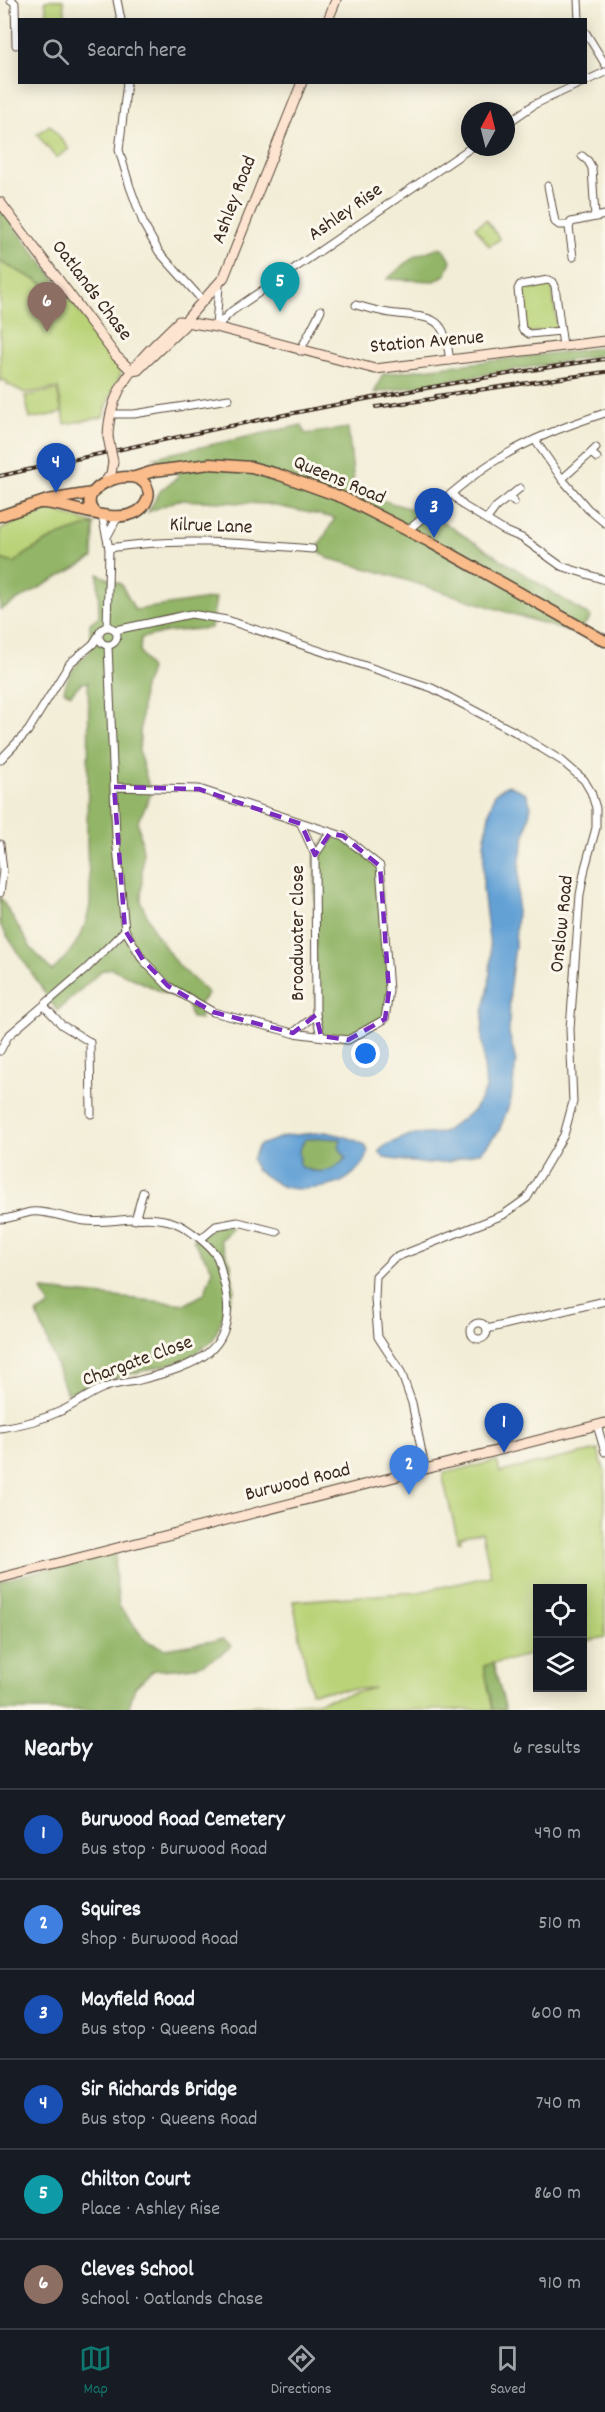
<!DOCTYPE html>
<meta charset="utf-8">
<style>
:root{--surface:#171b24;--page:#242831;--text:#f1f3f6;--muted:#9ea1a6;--line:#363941;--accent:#0f766e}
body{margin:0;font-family:Dekko,sans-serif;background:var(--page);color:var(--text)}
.controls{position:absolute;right:18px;bottom:18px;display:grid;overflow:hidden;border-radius:0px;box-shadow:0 3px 15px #0003}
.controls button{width:54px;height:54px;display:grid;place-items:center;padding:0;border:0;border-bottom:2px solid var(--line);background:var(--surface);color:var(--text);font:30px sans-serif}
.compass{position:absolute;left:461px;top:102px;width:54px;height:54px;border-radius:50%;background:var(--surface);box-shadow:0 3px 15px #0003;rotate:7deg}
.you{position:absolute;left:366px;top:1054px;width:21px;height:21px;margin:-15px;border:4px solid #fff;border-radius:50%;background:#1a73e8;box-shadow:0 0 0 9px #1a73e833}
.badge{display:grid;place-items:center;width:39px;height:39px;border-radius:50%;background:var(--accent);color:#fff;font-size:20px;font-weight:700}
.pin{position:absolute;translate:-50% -50px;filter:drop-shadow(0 2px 3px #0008)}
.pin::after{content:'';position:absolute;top:32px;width:21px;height:18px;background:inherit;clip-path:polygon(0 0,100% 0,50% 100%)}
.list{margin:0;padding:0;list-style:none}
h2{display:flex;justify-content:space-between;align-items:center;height:78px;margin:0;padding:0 24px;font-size:26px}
h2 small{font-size:20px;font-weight:400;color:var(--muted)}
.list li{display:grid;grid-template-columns:39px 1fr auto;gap:18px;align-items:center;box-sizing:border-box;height:90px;padding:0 24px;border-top:2px solid var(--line)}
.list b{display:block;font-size:22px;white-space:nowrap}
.list p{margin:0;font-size:20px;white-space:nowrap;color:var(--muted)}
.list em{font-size:20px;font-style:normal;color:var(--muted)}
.icon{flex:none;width:33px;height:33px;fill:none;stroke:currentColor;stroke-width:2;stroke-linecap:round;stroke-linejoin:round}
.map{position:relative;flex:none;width:605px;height:1710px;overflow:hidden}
.search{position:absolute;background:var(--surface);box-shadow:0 3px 15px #0003;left:18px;right:18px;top:18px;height:66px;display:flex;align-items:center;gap:15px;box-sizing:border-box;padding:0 21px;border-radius:0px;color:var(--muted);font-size:22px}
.sheet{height:618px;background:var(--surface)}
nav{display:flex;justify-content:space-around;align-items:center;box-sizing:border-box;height:84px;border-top:2px solid var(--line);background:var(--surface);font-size:16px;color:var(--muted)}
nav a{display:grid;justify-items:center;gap:3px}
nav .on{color:var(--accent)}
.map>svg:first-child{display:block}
.green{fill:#bad378;stroke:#7a7e4b;stroke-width:1.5}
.forest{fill:#93b568;stroke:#677043;stroke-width:1.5}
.water{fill:#63a1d5;stroke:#4f667a;stroke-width:1.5;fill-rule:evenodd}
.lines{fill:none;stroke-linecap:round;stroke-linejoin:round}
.street-casing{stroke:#56473a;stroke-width:9}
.secondary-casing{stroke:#56473a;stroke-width:11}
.primary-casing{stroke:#56473a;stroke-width:13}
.street{stroke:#fff;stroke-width:7}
.secondary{stroke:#fde4d0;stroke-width:9}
.primary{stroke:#f9bc8a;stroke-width:10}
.rail-casing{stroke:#3b2a1e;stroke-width:4}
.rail{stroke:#fbf7ec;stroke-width:1.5;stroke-dasharray:4.5;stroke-linecap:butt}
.secondary-bridge-casing{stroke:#56473a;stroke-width:11;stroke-linecap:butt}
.secondary-bridge{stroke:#fde4d0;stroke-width:9}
.marked{fill:none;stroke:#7b2cbf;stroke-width:4.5;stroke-dasharray:12 8;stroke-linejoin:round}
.labels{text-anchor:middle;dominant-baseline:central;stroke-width:6;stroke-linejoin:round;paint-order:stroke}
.street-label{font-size:20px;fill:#3b2a1e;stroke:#fbf7ec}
</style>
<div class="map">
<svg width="605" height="1710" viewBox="0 0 605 1710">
<rect width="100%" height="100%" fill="#fbf7ec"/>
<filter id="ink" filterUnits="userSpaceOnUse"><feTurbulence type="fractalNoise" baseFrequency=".0167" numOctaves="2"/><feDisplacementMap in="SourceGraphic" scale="12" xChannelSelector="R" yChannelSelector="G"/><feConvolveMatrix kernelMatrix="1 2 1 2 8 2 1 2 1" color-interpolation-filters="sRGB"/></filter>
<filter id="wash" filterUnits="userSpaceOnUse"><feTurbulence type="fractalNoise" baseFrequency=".008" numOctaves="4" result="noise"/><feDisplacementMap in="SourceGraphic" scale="24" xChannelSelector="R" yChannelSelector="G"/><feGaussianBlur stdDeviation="1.35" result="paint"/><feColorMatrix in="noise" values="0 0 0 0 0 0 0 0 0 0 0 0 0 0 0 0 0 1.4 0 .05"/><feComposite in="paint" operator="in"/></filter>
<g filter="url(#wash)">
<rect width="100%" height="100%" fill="#f2edd6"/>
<g class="green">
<polygon points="45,0 63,0 66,19 48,19"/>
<polygon points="50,125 69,149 56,158 37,134"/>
<polygon points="486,220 500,239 489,246 475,227"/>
<polygon points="0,262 68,296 119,368 121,374 111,394 103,417 65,424 58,388 25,393 7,384 6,380 0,381"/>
<polygon points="549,283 552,284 557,326 554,329 529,333 525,330 521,287"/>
<polygon points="57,390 62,413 30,419 25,396"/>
<path d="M51,510L94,524C60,534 42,541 14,563L0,559V530L26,517Z"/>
<polygon points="598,1450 605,1473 605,1637 583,1642 582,1588 538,1588 537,1653 484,1666 493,1710 178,1710 316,1702 375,1688 311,1692 293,1601 419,1592 491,1576 482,1532 460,1537 461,1541 458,1541 443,1478 444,1473 497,1461 500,1472"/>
</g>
<g class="forest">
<polygon points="0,208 68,296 0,262"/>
<polygon points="437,248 443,248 451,260 446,274 435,281 387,279 415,256"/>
<polygon points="605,347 605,354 586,358 374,393 383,374"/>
<polygon points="302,425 305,434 348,428 355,492 408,508 415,507 417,499 433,497 435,517 591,617 576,634 380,572 327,558 317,549 335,518 266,504 178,500 148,512 161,490 180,475 154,457"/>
<path d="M94,524L93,558L0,610V559L14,563C42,541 60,534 94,524Z"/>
<path d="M98,574L121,584L135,610L216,598L211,628L167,632L141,638L140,652L150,669L143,691L139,752L151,794L138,822L143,852L141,902L154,931L176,963L208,993L199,1005L201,1019L191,1018L186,999L164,993L111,968L101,971L57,1011L0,925V897L31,948L52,971C70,954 84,936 89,910C93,891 87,866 87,846C87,791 90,737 88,682L81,683L71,694L64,691C67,674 77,662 90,652V623L99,616Z"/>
<polygon points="330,833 343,836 380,866 389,991 385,1019 348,1040 321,1036 316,1015 315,855"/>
<path d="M324,1138L341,1139L347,1158C335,1172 316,1176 300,1166L299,1151L305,1139Z"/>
<polygon points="219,1223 232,1229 220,1240 231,1264 234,1290 213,1340 188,1359 89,1385 67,1394 37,1313 50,1306 42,1290 186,1304 204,1294 213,1270 193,1240"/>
<path d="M116,1551L115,1571L119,1606L146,1641L166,1649L223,1639L232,1646C204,1669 189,1669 154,1670L135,1687L128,1710H0V1581Z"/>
<polygon points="493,1663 506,1710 493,1710 484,1666"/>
</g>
<g class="water">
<polygon points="508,785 526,793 531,806 520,859 515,946 510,985 509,1033 516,1062 511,1100 499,1131 482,1151 448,1162 427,1164 384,1158 379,1151 386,1145 410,1135 442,1133 473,1111 486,1090 482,1039 483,1012 489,987 491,956 483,889 484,843 490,809 495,793"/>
<path d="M326,1132C338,1135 356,1138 365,1146C376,1157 349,1179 339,1183C327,1188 297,1191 284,1187C275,1184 265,1175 256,1170L252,1159L259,1145L285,1136ZM324,1138L341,1139L339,1147L346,1158C335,1172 316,1176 300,1166L299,1151L305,1139Z"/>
</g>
</g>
<g filter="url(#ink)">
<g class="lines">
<g class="street-casing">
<g id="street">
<polyline points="11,0 15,3 16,45"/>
<polyline points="117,0 121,20"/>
<polyline points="578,0 579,20"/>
<polyline points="586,33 605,64"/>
<polyline points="586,81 605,72"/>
<polyline points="127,82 119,150 130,187 144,225 159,252 203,301"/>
<polyline points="506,124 535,104 583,82"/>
<polyline points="582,156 588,161 592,168 595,217"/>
<polyline points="548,186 555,222 559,225 570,225"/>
<polyline points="573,257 569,227 571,222 605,215"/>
<path d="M356,305C370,309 384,313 398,314C438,318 444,318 450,361"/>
<polyline points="216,327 232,311 472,147"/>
<polyline points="216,327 219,285"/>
<polyline points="561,331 529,334 522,329 518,289 520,285 548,280 553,282 555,286 563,346"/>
<polyline points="300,351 321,310"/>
<polyline points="111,414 134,414 229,399"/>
<polyline points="535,440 562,479 591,453"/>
<polyline points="596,448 591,453 597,458"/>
<polyline points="562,479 588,509 605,523"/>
<polyline points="452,494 464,506 503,530 522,538 561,566 605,580"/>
<polyline points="514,502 509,497 520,488"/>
<polyline points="102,516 109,548 107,627"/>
<polyline points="487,519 496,507 509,497"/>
<path d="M407,531C434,509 461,483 490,464C525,441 565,426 605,413"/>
<polyline points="108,535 116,520 123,516"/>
<path d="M109,548C176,537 244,543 312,549"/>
<circle cx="108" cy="636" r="9"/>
<polyline points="116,630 191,614 227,620 432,688 515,732 562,761 584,780 591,792 596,808 596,828 585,868 580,895 570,1029 573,1102 564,1135 527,1198 503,1215 394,1258 376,1276 375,1299 378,1337 401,1372 412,1403 425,1468"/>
<polyline points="108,646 116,837 125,930 143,960 168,986 213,1012 293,1033 348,1040 385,1019 389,991 380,866 343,836 199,789 114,787"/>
<polyline points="0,760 28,731 70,663 93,644 99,635"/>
<polyline points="0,844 3,871 0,893"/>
<polyline points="315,855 330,833"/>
<polyline points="44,1006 62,1025 90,1042 91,1114"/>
<polyline points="316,1015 321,1036"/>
<polyline points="293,1033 316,1015 315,855 301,824"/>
<polyline points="0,1051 8,1036 86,969 125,930"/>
<path d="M0,1219C11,1219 20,1214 31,1212C45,1210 69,1219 85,1221C113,1224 147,1212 175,1223C187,1227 211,1246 217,1257C220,1263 221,1272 223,1279C243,1352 195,1366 136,1381C124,1383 112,1384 101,1389C87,1395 75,1405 61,1411C42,1420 21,1425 0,1428"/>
<polyline points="135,1220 143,1192"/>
<polyline points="201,1239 216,1226 238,1222 277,1232"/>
<circle cx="479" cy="1331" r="8"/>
<polyline points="487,1329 605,1301"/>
<polyline points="597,1425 605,1452"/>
</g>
</g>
<g class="secondary-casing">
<g id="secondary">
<polyline points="328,20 336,0"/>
<polyline points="0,202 116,356 132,371"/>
<polyline points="132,371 138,370 143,365 184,326 185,321 224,277 302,82"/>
<path d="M108,437C109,383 144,356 179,321L216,327L375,369L605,341"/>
<polyline points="104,483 111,474 113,462"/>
<polyline points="0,1578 605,1423"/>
</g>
</g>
<g class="primary-casing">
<g id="primary">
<polyline points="135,477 154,471 210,464 251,467 277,474 344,498 428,541 605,641"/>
<path d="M41,503C69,503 122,530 143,507C147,502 150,495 148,490C140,460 70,488 95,513"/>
<polyline points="0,516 48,500 92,493"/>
</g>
</g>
<use href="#street" class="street"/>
<use href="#secondary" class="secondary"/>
<use href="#primary" class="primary"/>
<g class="rail-casing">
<g id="rail">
<polyline points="436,396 605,372"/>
<polyline points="376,407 445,397"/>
<path d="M0,476C200,431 402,388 605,359"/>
</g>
</g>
<use href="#rail" class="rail"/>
<g class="secondary-bridge-casing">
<polyline id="secondary-bridge" points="108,437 113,462"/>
</g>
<use href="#secondary-bridge" class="secondary-bridge"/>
</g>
</g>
<path class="marked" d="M114,787L199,789L301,824L315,855L330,833L343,836L380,866L389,991L385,1019L348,1040L321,1036L316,1015L293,1033L213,1012L168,986L143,960L125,930Z"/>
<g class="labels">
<g class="street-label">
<text transform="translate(235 200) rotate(-69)">Ashley Road</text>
<text transform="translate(346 213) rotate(-35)">Ashley Rise</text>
<text transform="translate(91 291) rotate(53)">Oatlands Chase</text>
<text transform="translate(427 343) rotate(-5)">Station Avenue</text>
<text transform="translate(339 481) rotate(23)">Queens Road</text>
<text transform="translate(211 527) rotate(2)">Kilrue Lane</text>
<text transform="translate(563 924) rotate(-84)">Onslow Road</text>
<text transform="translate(299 933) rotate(-90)">Broadwater Close</text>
<text transform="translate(138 1362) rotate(-20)">Chargate Close</text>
<text transform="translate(298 1483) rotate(-14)">Burwood Road</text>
</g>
</g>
</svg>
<div class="controls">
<button><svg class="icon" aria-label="locate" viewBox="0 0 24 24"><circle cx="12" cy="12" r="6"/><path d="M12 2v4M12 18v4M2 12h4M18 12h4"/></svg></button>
<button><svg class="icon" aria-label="layers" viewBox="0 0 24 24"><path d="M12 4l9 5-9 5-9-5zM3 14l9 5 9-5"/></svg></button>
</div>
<svg class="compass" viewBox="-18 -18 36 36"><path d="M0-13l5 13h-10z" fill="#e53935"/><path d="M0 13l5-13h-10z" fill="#9ea1a6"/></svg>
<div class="you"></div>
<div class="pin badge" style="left:504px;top:1453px;background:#1a4fb4">1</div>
<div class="pin badge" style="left:409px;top:1495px;background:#3f7fe0">2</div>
<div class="pin badge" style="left:434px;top:538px;background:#1a4fb4">3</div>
<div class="pin badge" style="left:56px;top:493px;background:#1a4fb4">4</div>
<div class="pin badge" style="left:280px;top:312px;background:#0f9aa8">5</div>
<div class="pin badge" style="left:47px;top:332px;background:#8d6e63">6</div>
<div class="search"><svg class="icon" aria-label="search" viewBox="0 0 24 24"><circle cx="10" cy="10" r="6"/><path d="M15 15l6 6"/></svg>Search here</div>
</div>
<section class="sheet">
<h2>Nearby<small>6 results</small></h2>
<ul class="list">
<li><span class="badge" style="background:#1a4fb4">1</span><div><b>Burwood Road Cemetery</b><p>Bus stop · Burwood Road</p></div><em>490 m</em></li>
<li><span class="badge" style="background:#3f7fe0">2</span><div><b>Squires</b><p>Shop · Burwood Road</p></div><em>510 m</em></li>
<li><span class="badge" style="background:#1a4fb4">3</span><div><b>Mayfield Road</b><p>Bus stop · Queens Road</p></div><em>600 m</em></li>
<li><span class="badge" style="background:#1a4fb4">4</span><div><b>Sir Richards Bridge</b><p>Bus stop · Queens Road</p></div><em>740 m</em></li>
<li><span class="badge" style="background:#0f9aa8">5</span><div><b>Chilton Court</b><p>Place · Ashley Rise</p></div><em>860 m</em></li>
<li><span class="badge" style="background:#8d6e63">6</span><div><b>Cleves School</b><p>School · Oatlands Chase</p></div><em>910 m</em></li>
</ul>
</section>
<nav>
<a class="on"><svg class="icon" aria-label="map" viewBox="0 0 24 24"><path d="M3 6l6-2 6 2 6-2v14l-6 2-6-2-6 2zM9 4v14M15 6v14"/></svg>Map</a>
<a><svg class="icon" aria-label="directions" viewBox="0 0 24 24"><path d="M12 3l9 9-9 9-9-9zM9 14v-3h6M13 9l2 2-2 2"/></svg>Directions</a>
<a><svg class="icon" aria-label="saved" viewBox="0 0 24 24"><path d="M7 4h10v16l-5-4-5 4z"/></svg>Saved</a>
</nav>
